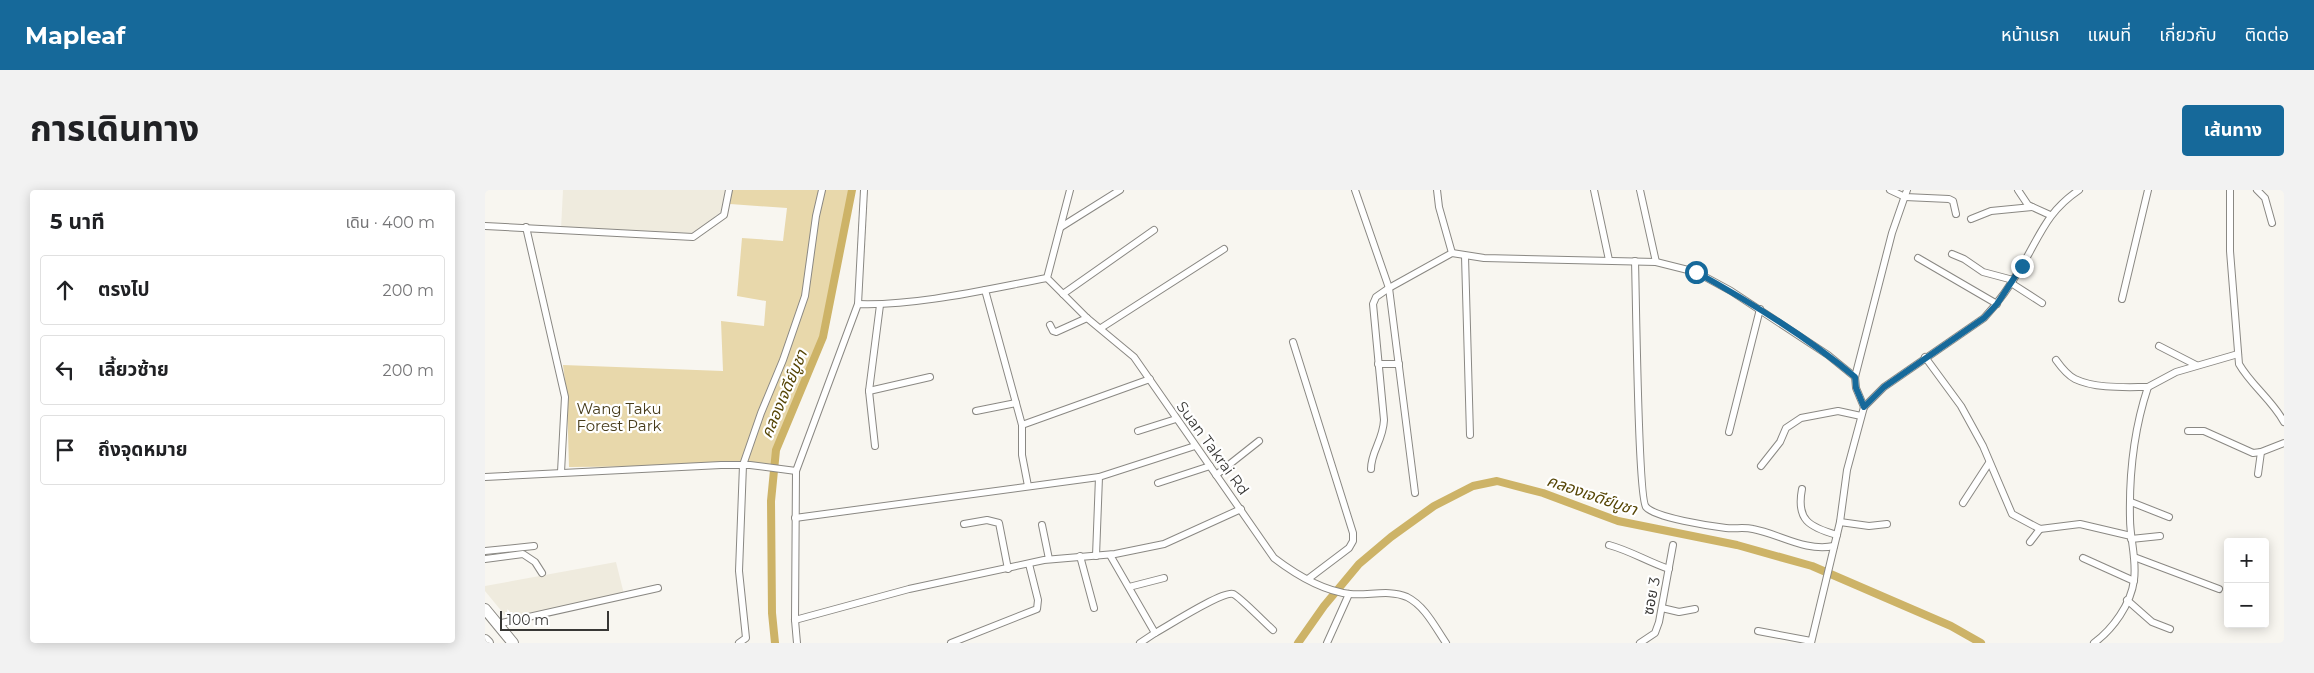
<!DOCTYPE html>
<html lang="th">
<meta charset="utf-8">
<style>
:root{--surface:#fff;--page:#f2f2f2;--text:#202124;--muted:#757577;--line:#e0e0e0;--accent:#16699a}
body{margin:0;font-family:Montserrat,"Noto Sans Thai",sans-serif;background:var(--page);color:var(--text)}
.controls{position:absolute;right:15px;bottom:15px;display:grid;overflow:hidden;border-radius:5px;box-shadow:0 2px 12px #0003}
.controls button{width:45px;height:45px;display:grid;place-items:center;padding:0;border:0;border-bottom:1px solid var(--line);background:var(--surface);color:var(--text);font:25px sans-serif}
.scale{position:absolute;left:15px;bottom:12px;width:109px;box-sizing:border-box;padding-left:5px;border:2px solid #383735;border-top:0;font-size:14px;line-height:18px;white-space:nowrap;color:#383735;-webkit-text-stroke:4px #fff;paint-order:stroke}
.stop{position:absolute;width:15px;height:15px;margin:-11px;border:4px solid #16699a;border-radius:50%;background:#fff}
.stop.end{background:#16699a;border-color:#fff;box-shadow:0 1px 5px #0008}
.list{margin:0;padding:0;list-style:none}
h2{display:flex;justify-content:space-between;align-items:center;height:65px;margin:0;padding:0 20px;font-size:21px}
h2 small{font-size:16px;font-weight:400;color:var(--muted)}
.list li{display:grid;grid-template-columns:32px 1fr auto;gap:15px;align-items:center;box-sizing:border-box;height:70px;margin:0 10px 10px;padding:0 10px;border:1px solid var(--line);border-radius:5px}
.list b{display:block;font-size:19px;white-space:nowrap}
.list em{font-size:16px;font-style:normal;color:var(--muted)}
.icon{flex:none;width:28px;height:28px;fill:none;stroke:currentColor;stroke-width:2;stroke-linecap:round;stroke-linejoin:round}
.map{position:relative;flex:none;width:1799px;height:453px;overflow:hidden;border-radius:5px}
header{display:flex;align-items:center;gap:30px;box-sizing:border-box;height:70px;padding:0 25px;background:var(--accent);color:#fff}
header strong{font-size:24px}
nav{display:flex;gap:28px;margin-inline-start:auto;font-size:18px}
.intro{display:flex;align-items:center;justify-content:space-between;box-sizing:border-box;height:120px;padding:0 30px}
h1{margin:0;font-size:35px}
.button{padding:12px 22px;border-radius:5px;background:var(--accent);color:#fff;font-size:18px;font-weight:700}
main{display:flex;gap:30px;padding:0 30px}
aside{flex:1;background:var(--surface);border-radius:5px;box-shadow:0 2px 12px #0003}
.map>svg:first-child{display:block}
.built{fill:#efebde}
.green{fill:#e8d8ab}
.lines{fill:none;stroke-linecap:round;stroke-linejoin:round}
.canal{stroke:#cdb367;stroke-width:8}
.minor-casing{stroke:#8a8883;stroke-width:8}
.trunk-casing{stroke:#8a8883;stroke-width:12}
.minor{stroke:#fff;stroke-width:6}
.trunk{stroke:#fff;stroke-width:10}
.route{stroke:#16699a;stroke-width:6}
.labels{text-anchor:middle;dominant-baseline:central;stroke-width:4.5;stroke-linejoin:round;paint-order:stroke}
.park-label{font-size:15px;fill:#463b1a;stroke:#fff}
.street-label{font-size:15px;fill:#383735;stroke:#fff}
.water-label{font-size:16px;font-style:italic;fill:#564505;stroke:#fff}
</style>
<header>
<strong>Mapleaf</strong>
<nav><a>หน้าแรก</a><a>แผนที่</a><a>เกี่ยวกับ</a><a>ติดต่อ</a></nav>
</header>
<div class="intro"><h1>การเดินทาง</h1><a class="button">เส้นทาง</a></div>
<main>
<aside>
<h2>5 นาที<small>เดิน · 400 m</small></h2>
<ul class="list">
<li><svg class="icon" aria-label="ahead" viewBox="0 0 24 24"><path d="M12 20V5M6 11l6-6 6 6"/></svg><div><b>ตรงไป</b></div><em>200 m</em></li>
<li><svg class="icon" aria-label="left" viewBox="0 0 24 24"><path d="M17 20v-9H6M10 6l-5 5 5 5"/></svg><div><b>เลี้ยวซ้าย</b></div><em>200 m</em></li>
<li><svg class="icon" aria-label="arrive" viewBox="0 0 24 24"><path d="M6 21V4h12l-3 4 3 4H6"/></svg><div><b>ถึงจุดหมาย</b></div></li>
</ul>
</aside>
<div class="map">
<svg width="1799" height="453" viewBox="0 0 1799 453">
<rect width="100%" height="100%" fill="#f8f6f0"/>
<g class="built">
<polygon points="78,0 241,0 238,20 211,43 76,39"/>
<polygon points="131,372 139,404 23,429 0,401 0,396"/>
</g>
<polygon class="green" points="247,0 367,0 338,147 291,260 289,278 255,272 197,276 84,277 82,207 78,175 238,181 236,131 279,136 281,111 252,106 257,48 298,51 302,18 245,14"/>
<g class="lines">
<g class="canal">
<polyline points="290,453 287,423 286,311 291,260 338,147 367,0"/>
<polyline points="813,453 839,416 874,374 906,347 949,316 988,296 1012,291 1058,303 1133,331 1252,355 1327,376 1466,436 1496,453"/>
</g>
<g class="minor-casing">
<g id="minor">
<path d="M585,0L562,88L602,128L649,167L789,368C810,384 839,401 865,404C883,406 904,399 922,407C940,416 950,437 961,453"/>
<polyline points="870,0 904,98 930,303"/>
<polyline points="952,0 954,17 967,63"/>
<polyline points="1109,0 1124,70"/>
<polyline points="1155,0 1171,72"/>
<polyline points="1405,0 1420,7 1464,9 1468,11 1471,24"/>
<polyline points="1533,0 1543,15 1565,25"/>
<path d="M1745,0V61L1754,174C1766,195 1787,210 1799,232"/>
<polyline points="1772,0 1780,8 1787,33"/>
<polyline points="1486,29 1506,21 1547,17"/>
<polyline points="0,36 208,47 239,25 244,0"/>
<polyline points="41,37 80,207 76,282"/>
<polyline points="576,37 635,0"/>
<polyline points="1467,64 1479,69 1498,82 1528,90"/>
<polyline points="980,66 985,245"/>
<polyline points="1433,68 1512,114"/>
<path d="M1150,71C1151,100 1153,308 1161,317C1171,328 1225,336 1241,338C1250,339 1259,337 1268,339C1295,344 1320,362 1349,356"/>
<polyline points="1526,93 1557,113"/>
<polyline points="500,100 537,235 537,265 543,296"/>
<polyline points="578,104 669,40"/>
<polyline points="1637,109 1663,0"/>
<polyline points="373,114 379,0"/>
<polyline points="565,135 568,141 571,142 602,128"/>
<polyline points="616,138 739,59"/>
<polyline points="808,152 868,343 868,351 864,358 823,389"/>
<polyline points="1674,156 1711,175"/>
<polyline points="1440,167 1476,216 1498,256 1527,324 1555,339 1595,334 1646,346"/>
<path d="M1571,170C1576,177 1582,185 1590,189C1611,199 1641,197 1663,197"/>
<polyline points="893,174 914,174"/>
<polyline points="384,201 445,187"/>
<polyline points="1379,217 1371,198 1370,187 1407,43 1422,0"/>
<polyline points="491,221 531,213"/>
<polyline points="537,235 665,189"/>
<polyline points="653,241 691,229"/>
<polyline points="1703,241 1719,241 1768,263 1776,262 1799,253"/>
<polyline points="1244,242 1275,119"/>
<polyline points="390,256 384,201 395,115"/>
<polyline points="1276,276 1295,252 1301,238 1316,228 1353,221 1376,226"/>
<path d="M886,279C886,261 898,251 899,230L888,114L891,107L904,98L967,63L999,68L1171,72L1211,82L1246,101L1343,165L1370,187"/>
<polyline points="1773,284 1776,262"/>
<polyline points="731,285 774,251"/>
<polyline points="0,287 236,275 265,275 311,281"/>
<polyline points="673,293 725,276"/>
<path d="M1317,299C1311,330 1324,337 1352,345"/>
<polyline points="1646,312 1684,327"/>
<polyline points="1478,313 1504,273"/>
<polyline points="310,328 614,287"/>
<polyline points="1355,332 1384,336 1402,334"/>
<polyline points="479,334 502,330 514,333 523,379"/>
<polyline points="557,335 564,369"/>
<polyline points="1646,349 1675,346"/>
<polyline points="1545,352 1555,339"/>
<path d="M1124,355C1146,361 1163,372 1184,379"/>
<polyline points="0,361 49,356"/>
<polyline points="625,365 670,443 655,453"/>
<polyline points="595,366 609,418"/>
<polyline points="611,366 614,287 710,256"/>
<polyline points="1649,367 1734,399"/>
<polyline points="1598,368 1649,391"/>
<polyline points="0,369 38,364 50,372 57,383"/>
<polyline points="644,397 679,388"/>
<polyline points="1642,410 1667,432 1685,439"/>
<polyline points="1177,418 1194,422 1210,419"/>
<polyline points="310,430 424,399 559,370 630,364 679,354 756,319"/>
<polyline points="12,434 173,398"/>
<polyline points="1273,441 1326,451"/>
<path d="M670,443C683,436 737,401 748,404C753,405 781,434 788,440"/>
<polyline points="254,453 261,448 254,381 258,275 276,223 298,170 320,106 331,26 337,0"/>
<path d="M312,453L310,430L311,281L373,114C433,116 503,99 562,88"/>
<polyline points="466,453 552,419 553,410 544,374"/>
<polyline points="842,453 864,404"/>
<polyline points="1155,453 1170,443 1174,432 1188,355"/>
<path d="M1326,453L1355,332L1362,280L1379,217L1399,197L1499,128C1514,112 1527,93 1538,74C1556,43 1563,21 1594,0"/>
<path d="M1609,453C1628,439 1646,414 1649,390C1652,370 1645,349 1645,329C1644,285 1649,239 1663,197L1691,182L1753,164"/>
</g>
</g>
<g class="trunk-casing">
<g id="trunk">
<polyline points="0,419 28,453"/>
<polyline points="0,450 3,453"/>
</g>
</g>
<use href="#minor" class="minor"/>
<use href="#trunk" class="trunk"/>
</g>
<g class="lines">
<path class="route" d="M1211,82C1267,113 1321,146 1370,187L1371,198L1379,217L1399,197L1499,128L1512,114L1537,76"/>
</g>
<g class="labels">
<g class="park-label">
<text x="134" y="218">Wang Taku<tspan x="134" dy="17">Forest Park</tspan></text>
</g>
<g class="street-label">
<text transform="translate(728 258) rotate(54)">Suan Takrai Rd</text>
<text transform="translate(1166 406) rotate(-79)">ซอย 3</text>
</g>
<g class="water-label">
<text transform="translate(299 204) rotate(-67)">คลองเจดีย์บูชา</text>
<text transform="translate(1107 305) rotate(19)">คลองเจดีย์บูชา</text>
</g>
</g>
</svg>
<div class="controls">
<button>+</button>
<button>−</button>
</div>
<div class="scale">100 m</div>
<div class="stop" style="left:1211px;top:82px"></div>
<div class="stop end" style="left:1537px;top:76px"></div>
</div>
</main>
